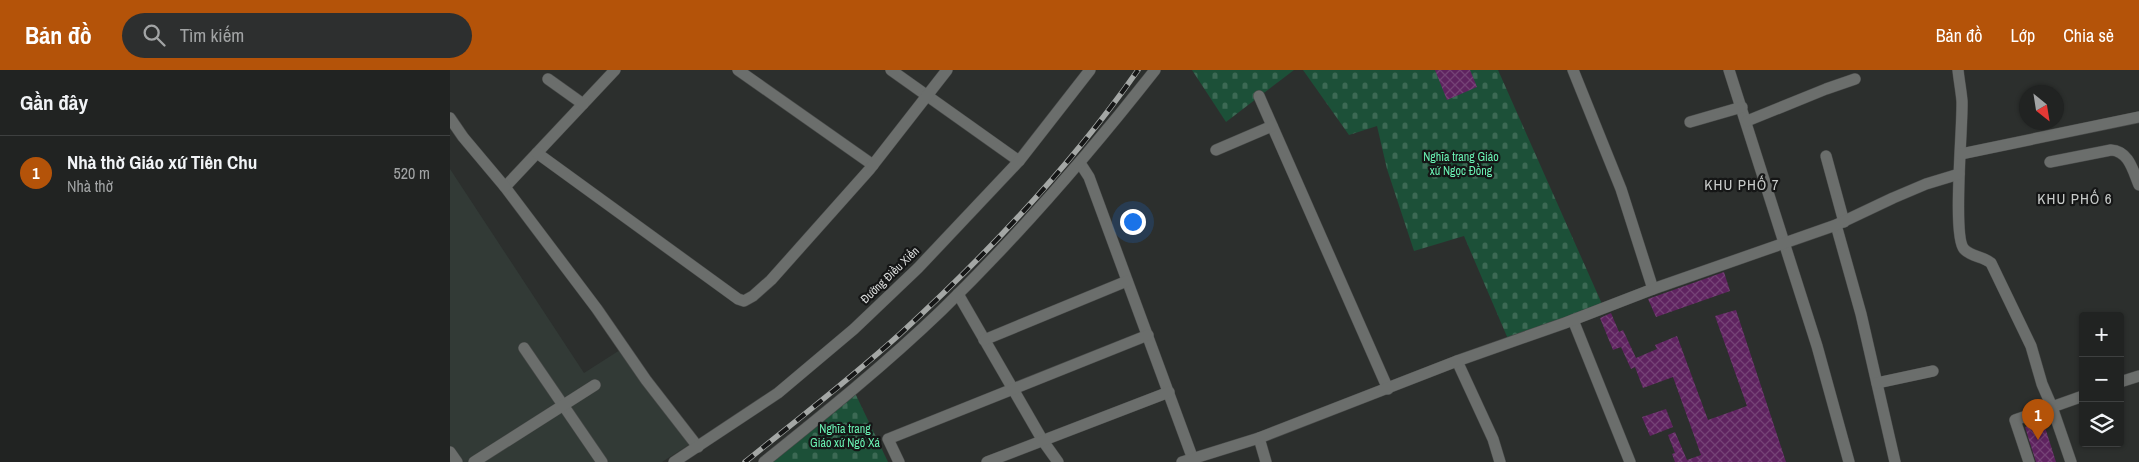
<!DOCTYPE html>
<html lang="vi">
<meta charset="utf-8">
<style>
:root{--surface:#212322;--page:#2d2f2f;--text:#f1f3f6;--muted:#a2a4a5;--line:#3e4040;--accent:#b45309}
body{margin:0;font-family:"Archivo Narrow",sans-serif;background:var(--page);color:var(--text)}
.controls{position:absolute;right:15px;bottom:15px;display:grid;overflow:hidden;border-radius:5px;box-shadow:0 1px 4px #0004}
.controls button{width:45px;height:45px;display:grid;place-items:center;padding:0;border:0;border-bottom:1px solid var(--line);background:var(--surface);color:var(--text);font:25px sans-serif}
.compass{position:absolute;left:1569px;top:15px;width:45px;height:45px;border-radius:50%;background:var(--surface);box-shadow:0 1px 4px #0004;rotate:150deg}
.you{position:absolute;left:682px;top:151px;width:18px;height:18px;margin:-12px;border:4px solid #fff;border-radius:50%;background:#1a73e8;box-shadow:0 0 0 8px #1a73e833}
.badge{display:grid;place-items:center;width:32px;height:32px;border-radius:50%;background:var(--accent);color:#fff;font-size:16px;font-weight:700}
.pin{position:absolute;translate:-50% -41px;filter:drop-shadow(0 1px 2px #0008)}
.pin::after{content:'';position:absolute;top:26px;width:18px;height:15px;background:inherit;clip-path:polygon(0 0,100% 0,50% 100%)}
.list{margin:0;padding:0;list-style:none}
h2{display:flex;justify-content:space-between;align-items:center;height:65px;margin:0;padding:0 20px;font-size:21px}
h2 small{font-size:16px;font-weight:400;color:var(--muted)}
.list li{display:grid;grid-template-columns:32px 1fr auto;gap:15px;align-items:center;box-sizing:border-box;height:75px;padding:0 20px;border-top:1px solid var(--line)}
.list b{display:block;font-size:19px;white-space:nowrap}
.list p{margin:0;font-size:16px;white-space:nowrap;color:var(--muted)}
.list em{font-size:16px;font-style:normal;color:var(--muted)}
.icon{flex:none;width:28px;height:28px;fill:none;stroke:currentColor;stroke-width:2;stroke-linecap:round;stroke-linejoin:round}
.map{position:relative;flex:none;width:1689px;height:392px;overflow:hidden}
header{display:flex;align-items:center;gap:30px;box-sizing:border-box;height:70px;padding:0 25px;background:var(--accent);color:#fff}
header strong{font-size:24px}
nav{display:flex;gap:28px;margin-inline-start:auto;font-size:18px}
.search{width:350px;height:45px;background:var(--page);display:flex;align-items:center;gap:12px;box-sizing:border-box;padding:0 18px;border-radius:28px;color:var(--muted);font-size:19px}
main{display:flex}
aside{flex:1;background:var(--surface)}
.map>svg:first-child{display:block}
.built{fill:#323a36}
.cemetery{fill:url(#cemetery-stones)}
.building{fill:url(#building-cross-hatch)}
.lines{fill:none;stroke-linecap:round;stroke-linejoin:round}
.minor-casing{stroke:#484a49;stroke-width:12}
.minor{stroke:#6b6e6c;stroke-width:11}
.rail-casing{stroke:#a4a7a5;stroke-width:5.5}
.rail{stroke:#151616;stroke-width:4;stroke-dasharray:11;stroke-linecap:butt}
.labels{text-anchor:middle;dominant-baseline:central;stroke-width:4.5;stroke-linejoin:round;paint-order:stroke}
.park-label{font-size:12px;fill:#6af3b4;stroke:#151616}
.street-label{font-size:12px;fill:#dbdddc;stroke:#151616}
.quarter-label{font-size:15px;letter-spacing:1px;fill:#c8cbc9;stroke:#151616}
</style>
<header>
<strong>Bản đồ</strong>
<div class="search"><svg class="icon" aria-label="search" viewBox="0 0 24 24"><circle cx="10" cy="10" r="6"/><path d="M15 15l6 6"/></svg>Tìm kiếm</div>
<nav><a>Bản đồ</a><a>Lớp</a><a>Chia sẻ</a></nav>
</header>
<main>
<aside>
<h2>Gần đây<small></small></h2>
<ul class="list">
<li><span class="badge">1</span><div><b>Nhà thờ Giáo xứ Tiên Chu</b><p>Nhà thờ</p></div><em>520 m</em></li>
</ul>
</aside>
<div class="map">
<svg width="1689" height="392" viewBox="0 0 1689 392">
<defs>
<pattern id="cemetery-stones" width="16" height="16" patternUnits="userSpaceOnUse" patternTransform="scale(1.25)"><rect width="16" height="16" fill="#1c5038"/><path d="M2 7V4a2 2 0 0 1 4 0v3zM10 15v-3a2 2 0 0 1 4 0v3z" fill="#3c6954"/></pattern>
<pattern id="building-cross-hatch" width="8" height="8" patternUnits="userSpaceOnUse" patternTransform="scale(1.25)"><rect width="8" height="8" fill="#5f2360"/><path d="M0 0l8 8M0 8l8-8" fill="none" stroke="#754276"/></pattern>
</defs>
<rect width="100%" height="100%" fill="#2c2f2d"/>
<polygon class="built" points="0,99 134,303 170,280 240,374 212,392 0,392"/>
<g class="cemetery">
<polygon points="742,0 844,0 776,52"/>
<polygon points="853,0 1048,0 1152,234 1058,269 1014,166 964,181 937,99 927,56 899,65"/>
<polygon points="405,323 438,392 322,392"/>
</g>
<g class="building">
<polygon points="985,0 1020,0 1027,17 997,30"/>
<polygon points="1274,202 1280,221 1206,247 1198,229"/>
<polygon points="1286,240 1336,392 1225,392 1222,384 1225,383 1218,365 1225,362 1237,390 1251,385 1223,307 1193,318 1185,297 1181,299 1171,277 1163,280 1150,248 1161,243 1169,262 1173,260 1186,288 1207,279 1205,275 1227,266 1258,350 1297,336 1265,246"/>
<polygon points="1216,339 1223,357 1200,366 1192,347"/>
<polygon points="1593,351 1606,392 1586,392 1575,357"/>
</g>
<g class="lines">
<g class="minor-casing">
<g id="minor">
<polyline points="165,0 55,117 147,239 196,310 248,377"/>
<polyline points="288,0 423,95"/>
<polyline points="441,0 569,91"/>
<polyline points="1123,0 1171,119 1203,219"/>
<polyline points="1279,0 1367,276 1399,392"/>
<path d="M1508,0C1509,10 1511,20 1512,31C1513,56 1502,166 1514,179C1521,187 1533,186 1541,193L1581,276L1592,314L1602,337L1633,326"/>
<polyline points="98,9 133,34"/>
<polyline points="809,26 938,319"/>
<polyline points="0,48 13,67 55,117"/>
<polyline points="1297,51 1376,19 1405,9"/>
<polyline points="1240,52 1292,37"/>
<polyline points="766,80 822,56"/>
<polyline points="87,83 288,229 294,231 303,226 321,210 419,100 497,0"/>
<polyline points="1511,84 1689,47"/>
<polyline points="1376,86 1394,152"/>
<path d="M1600,92L1661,80C1679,81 1683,101 1689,115"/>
<polyline points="630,93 639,107 744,392"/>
<polyline points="1386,155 1411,244 1445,392"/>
<polyline points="508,224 593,371 608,392"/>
<polyline points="1123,250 1180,392"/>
<polyline points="534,270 677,211"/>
<polyline points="74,278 152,392"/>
<polyline points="1007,291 1043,369 1050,392"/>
<polyline points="1670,312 1689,306"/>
<polyline points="1427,313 1483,301"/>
<polyline points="809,368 816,392"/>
<polyline points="0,382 7,392"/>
<polyline points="24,392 145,315"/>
<polyline points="224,392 328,323 404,259 468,198 569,91 640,0"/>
<path d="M314,392C375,343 436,294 492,240C569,165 639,84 705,0"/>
<polyline points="449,392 438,369 698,265"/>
<polyline points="537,392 719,322"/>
<polyline points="732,392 809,368 1007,291 1115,253 1203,219 1386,155 1443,128 1476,114 1509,104"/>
<polyline points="1579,392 1565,350 1602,337 1621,392"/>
</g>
</g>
<use href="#minor" class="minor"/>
<g class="rail-casing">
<path id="rail" d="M295,392C347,350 400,309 450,264C536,185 621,96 688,0"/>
</g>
<use href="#rail" class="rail"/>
</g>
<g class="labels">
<g class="park-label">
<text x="1011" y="87">Nghĩa trang Giáo<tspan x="1011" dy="14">xứ Ngọc Đồng</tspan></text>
<text x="395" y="359">Nghĩa trang<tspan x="395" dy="14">Giáo xứ Ngô Xá</tspan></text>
</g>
<g class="street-label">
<text transform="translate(440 205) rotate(-44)">Đường Điều Xiển</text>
</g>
<g class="quarter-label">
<text x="1292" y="114">KHU PHỐ 7</text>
<text x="1625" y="128">KHU PHỐ 6</text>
</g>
</g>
</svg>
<div class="controls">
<button>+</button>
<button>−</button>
<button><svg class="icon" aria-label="layers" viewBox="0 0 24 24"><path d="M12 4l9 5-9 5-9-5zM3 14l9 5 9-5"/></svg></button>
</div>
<svg class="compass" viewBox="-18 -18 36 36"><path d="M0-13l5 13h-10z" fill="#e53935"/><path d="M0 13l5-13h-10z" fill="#a2a4a5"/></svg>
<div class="you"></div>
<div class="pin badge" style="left:1588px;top:370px">1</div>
</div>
</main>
